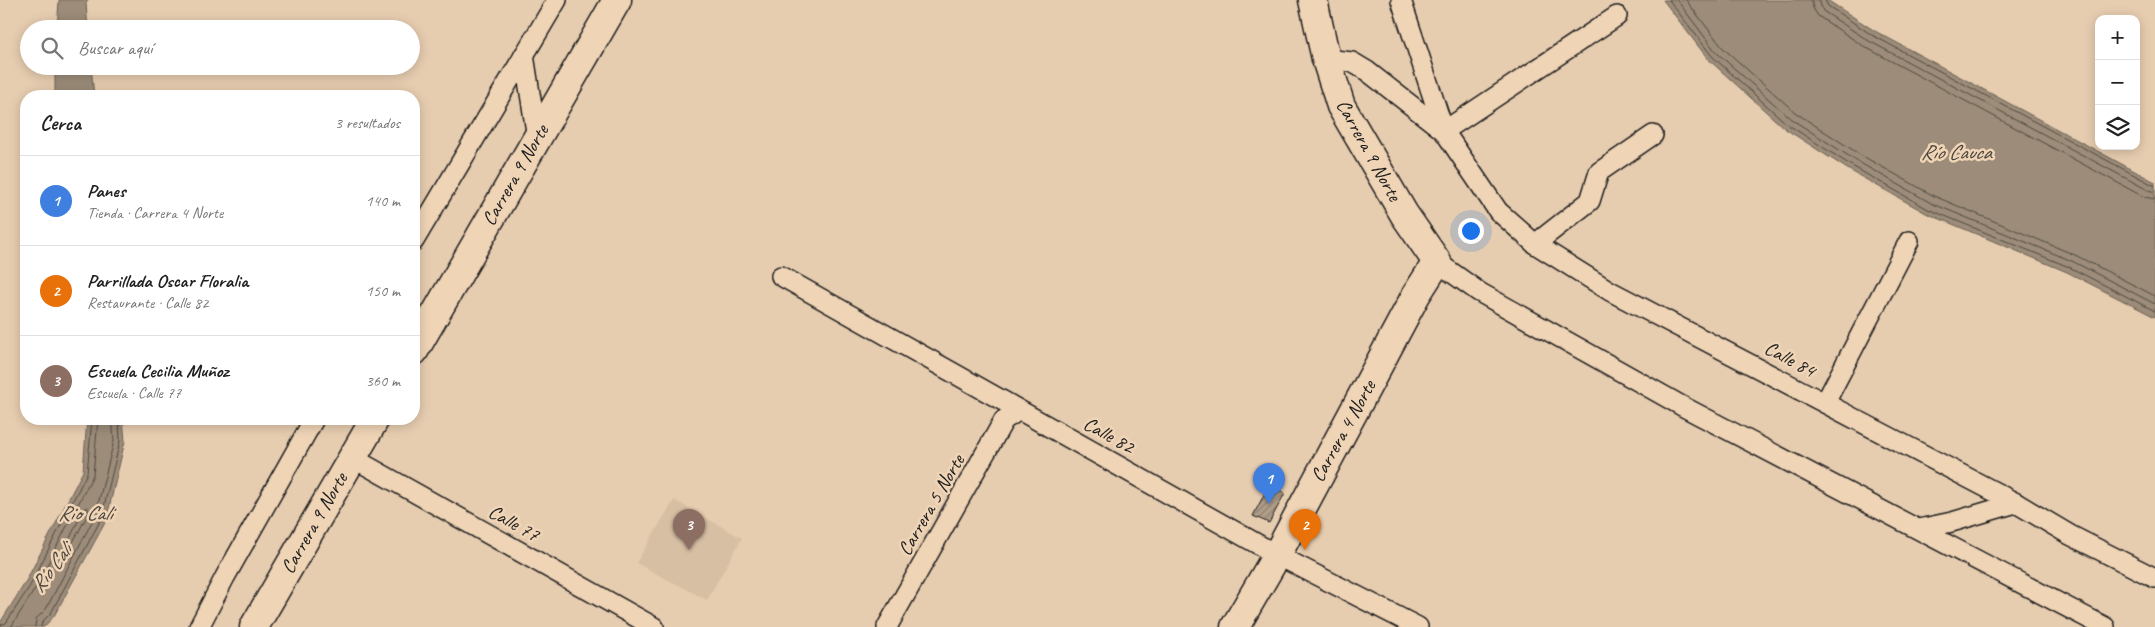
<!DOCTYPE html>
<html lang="es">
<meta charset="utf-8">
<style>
:root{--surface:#fff;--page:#f2f2f2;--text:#222;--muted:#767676;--line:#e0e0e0;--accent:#ea580c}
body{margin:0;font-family:Caveat,sans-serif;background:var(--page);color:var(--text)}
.controls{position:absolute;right:15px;top:15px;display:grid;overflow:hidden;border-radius:10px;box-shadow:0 2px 12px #0003}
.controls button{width:45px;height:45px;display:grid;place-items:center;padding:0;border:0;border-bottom:1px solid var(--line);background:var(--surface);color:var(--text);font:25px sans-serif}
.you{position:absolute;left:1470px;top:230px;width:18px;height:18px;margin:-12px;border:4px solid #fff;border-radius:50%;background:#1a73e8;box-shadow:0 0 0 8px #1a73e833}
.badge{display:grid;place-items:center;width:32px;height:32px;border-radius:50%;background:var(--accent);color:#fff;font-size:16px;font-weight:700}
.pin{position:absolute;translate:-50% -41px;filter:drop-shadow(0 1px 2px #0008)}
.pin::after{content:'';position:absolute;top:26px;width:18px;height:15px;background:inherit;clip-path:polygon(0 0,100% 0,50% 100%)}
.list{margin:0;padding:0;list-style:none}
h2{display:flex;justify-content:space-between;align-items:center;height:65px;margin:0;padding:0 20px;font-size:21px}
h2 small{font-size:16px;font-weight:400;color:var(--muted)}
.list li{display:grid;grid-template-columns:32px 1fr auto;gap:15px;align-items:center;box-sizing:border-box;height:90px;padding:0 20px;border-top:1px solid var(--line)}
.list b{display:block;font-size:19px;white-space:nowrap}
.list p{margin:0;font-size:16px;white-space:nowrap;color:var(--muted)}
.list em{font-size:16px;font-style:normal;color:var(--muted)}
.icon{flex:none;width:28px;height:28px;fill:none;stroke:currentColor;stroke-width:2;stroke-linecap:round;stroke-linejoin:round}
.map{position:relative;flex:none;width:2155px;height:627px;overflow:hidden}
.search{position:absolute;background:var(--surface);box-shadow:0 2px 12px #0003;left:20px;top:20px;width:400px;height:55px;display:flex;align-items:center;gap:12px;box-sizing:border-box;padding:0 18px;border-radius:28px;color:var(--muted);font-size:19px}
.panel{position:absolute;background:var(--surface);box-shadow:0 2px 12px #0003;left:20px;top:90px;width:400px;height:335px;border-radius:20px}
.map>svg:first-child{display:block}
.built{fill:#d7bfa4}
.water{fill:#9c8c79;stroke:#695f54}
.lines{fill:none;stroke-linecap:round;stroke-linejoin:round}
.shore{stroke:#4f4941;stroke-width:1}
.building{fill:url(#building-hatch);stroke:#1c1c1c}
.street-casing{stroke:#1c1c1c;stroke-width:22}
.secondary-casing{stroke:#1c1c1c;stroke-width:31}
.street{stroke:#efd4b6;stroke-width:19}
.secondary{stroke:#efd4b6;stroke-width:28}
.labels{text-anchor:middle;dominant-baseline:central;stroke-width:5;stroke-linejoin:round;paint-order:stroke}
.street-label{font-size:20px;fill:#1c1c1c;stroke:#efd4b6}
.water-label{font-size:21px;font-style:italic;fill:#49433d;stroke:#efd4b6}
</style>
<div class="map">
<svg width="2155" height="627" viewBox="0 0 2155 627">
<defs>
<pattern id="building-hatch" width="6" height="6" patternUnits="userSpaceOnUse" patternTransform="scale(1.25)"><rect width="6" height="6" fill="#b19e89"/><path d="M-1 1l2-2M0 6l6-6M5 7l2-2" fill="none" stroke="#8f806f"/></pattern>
</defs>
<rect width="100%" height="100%" fill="#e7cdb0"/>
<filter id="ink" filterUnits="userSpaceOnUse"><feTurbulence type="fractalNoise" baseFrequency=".02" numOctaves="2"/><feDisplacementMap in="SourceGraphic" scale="10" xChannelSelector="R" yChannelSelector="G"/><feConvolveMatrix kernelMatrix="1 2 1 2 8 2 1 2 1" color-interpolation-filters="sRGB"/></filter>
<g filter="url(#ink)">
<polygon class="built" points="674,500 742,538 707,600 636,563"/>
<g class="water">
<polygon points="59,0 88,0 86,3 88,29 57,29"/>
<polygon points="1663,0 1827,0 1875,31 2155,182 2155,317 2067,272 1926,213 1849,170 1784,128 1708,59"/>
<polygon points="55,66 91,66 94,96 55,96"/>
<polygon points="87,419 123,419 125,441 106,521 54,616 44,627 0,627 0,623 25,583 83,471"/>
</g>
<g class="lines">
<g class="shore">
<polyline points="1669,0 1712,56 1787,124 1852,166 1928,209 2069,267 2155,311"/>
<polyline points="1677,0 1716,52 1791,119 1855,160 1931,203 2072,261 2155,304"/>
<polyline points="1686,0 1722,47 1796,113 1859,154 1934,196 2075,255 2155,296"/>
<polyline points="1811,0 1813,8 1818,16 1865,47 2144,197 2155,199"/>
<polyline points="1819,0 1823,11 1869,41 2148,190 2155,192"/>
<polyline points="1825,0 1828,6 1872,35 2155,186"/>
<polygon points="88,508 88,514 73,542 70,543 69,540 84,509"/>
<polyline points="0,625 6,623 30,586 87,473 92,419"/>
<polyline points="11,627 35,589 93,475 98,419"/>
<polyline points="35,627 36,619 46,609 95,516 114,441 112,419"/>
<polyline points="41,627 42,622 51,613 101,519 120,441 119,419"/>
</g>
</g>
<polygon class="building" points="1269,485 1285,493 1269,523 1253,516"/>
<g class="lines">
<g class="street-casing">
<g id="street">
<polyline points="1401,0 1444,131 1498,211 1535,244 1610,291 2016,503 2070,535 2155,578"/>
<polyline points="524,55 537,138"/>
<polyline points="1326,59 1352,62 1367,71 1444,131"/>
<polyline points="1444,131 1617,16"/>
<polyline points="414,241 557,0"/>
<polyline points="1535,244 1590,201 1599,172 1653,135"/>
<polyline points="1437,262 1479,292 1682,406 2105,627"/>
<polyline points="781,276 1277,555 1418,627"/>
<polyline points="1825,403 1909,241"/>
<polyline points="353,458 654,627"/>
<polyline points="1919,529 1952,522 2016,503"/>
<polyline points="199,627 225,577 314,419"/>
<polyline points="887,627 1004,420 1018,411"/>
</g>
</g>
<g class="secondary-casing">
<g id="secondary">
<polyline points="414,351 617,0"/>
<polyline points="254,627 375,419"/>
<polyline points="1235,627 1277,555 1416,295 1437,262 1404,214 1341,106 1326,59 1313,0"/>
</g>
</g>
<use href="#street" class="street"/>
<use href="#secondary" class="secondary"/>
</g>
</g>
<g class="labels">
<g class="street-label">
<text transform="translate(1369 150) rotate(61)">Carrera 9 Norte</text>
<text transform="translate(515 175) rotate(-60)">Carrera 9 Norte</text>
<text transform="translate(1790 359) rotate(28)">Calle 84</text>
<text transform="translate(1343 431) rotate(-61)">Carrera 4 Norte</text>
<text transform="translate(1109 435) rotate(29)">Calle 82</text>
<text transform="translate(931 505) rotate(-60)">Carrera 5 Norte</text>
<text transform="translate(314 523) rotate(-60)">Carrera 9 Norte</text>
<text transform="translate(514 523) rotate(29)">Calle 77</text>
</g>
<g class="water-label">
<text x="1956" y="152">Río Cauca</text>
<text x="85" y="513">Rio Cali</text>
<text transform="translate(51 568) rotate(-53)">Río Cali</text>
</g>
</g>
</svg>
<div class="controls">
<button>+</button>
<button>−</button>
<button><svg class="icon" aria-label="layers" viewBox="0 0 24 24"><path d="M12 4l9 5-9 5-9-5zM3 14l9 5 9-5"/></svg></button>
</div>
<div class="you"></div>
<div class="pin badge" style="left:1269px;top:504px;background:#3f7fe0">1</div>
<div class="pin badge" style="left:1305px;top:550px;background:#e8710a">2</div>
<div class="pin badge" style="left:689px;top:550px;background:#8d6e63">3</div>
<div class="search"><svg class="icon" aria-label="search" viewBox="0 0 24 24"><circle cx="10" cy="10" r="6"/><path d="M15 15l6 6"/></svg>Buscar aquí</div>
<section class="panel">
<h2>Cerca<small>3 resultados</small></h2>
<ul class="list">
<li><span class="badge" style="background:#3f7fe0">1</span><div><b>Panes</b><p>Tienda · Carrera 4 Norte</p></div><em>140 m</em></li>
<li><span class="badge" style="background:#e8710a">2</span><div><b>Parrillada Oscar Floralia</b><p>Restaurante · Calle 82</p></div><em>150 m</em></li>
<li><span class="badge" style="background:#8d6e63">3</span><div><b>Escuela Cecilia Muñoz</b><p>Escuela · Calle 77</p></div><em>360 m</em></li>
</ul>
</section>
</div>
